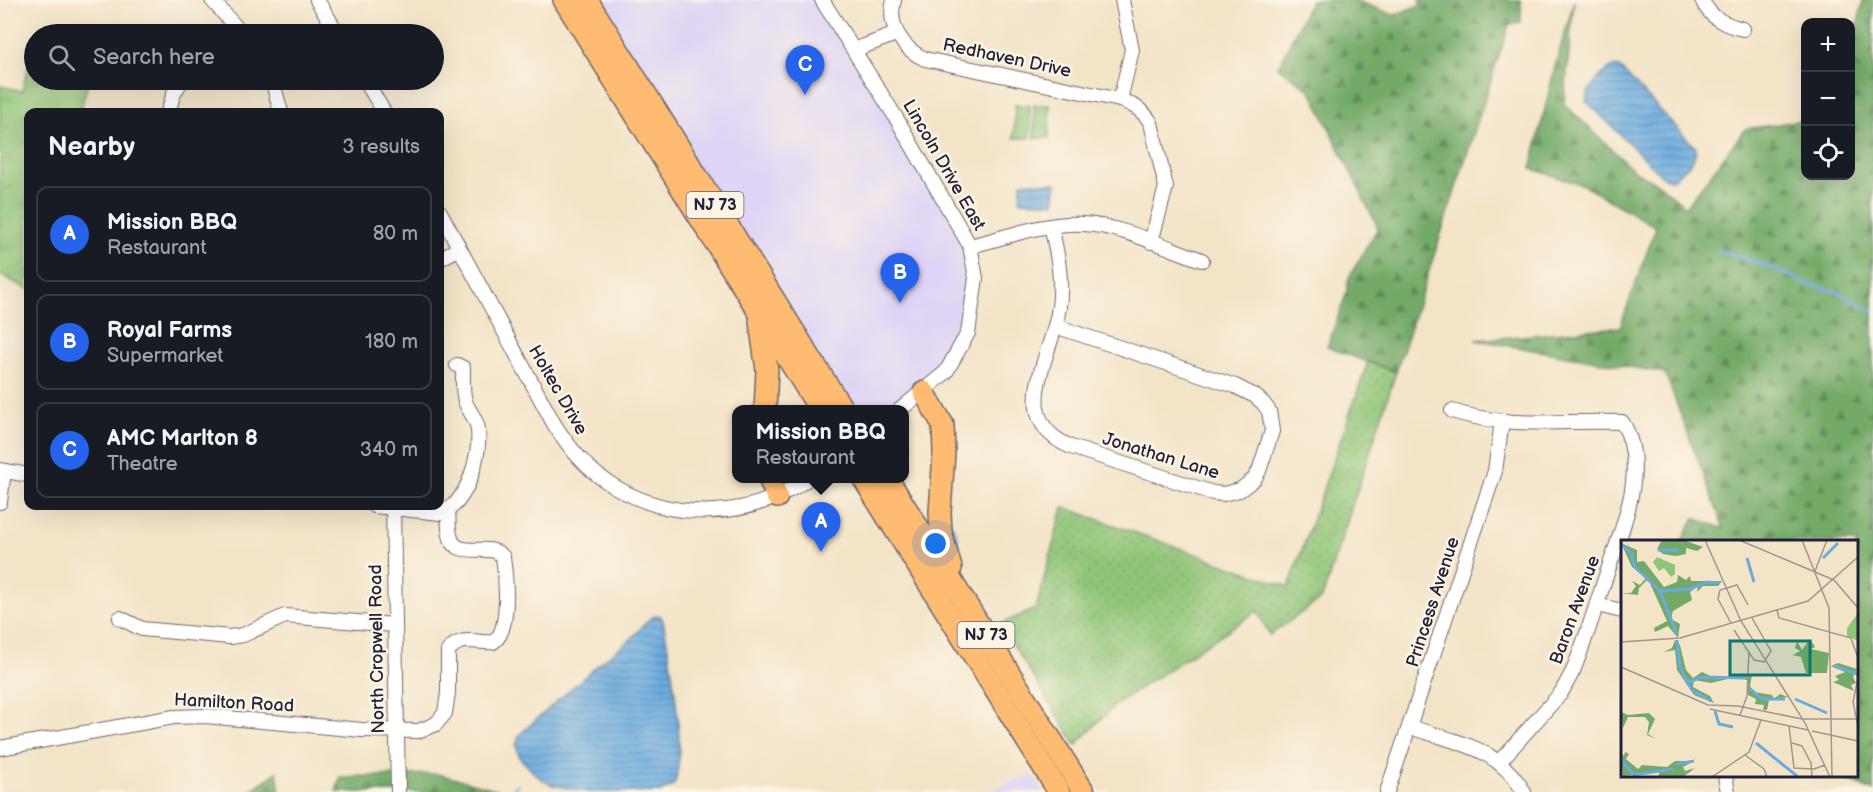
<!DOCTYPE html>
<meta charset="utf-8">
<style>
:root{--surface:#171b24;--page:#242831;--text:#f1f3f6;--muted:#9ea1a6;--line:#363941;--accent:#2563eb}
body{margin:0;font-family:"Balsamiq Sans",sans-serif;background:var(--page);color:var(--text)}
.controls{position:absolute;right:18px;top:18px;display:grid;overflow:hidden;border-radius:12px;box-shadow:0 6px 24px #0002}
.controls button{width:54px;height:54px;display:grid;place-items:center;padding:0;border:0;border-bottom:2px solid var(--line);background:var(--surface);color:var(--text);font:30px sans-serif}
.you{position:absolute;left:936px;top:544px;width:21px;height:21px;margin:-15px;border:4px solid #fff;border-radius:50%;background:#1a73e8;box-shadow:0 0 0 9px #1a73e833}
.badge{display:grid;place-items:center;width:39px;height:39px;border-radius:50%;background:var(--accent);color:#fff;font-size:20px;font-weight:700}
.pin{position:absolute;translate:-50% -50px;filter:drop-shadow(0 2px 3px #0008)}
.pin::after{content:'';position:absolute;top:32px;width:21px;height:18px;background:inherit;clip-path:polygon(0 0,100% 0,50% 100%)}
.popup{position:absolute;left:732px;top:405px;width:177px;height:78px;box-sizing:border-box;display:grid;place-content:center;border-radius:12px;background:var(--surface);filter:drop-shadow(0 2px 4px #0005);font-size:20px;white-space:nowrap;color:var(--muted)}
.popup b{font-size:22px;color:var(--text)}
.popup::after{content:'';position:absolute;left:50%;top:100%;margin-left:-12px;border:12px solid transparent;border-top-color:var(--surface)}
.list{margin:0;padding:0;list-style:none}
h2{display:flex;justify-content:space-between;align-items:center;height:78px;margin:0;padding:0 24px;font-size:26px}
h2 small{font-size:20px;font-weight:400;color:var(--muted)}
.list li{display:grid;grid-template-columns:39px 1fr auto;gap:18px;align-items:center;box-sizing:border-box;height:96px;margin:0 12px 12px;padding:0 12px;border:2px solid var(--line);border-radius:12px}
.list b{display:block;font-size:22px;white-space:nowrap}
.list p{margin:0;font-size:20px;white-space:nowrap;color:var(--muted)}
.list em{font-size:20px;font-style:normal;color:var(--muted)}
.icon{flex:none;width:33px;height:33px;fill:none;stroke:currentColor;stroke-width:2;stroke-linecap:round;stroke-linejoin:round}
.map{position:relative;flex:none;width:1873px;height:792px;overflow:hidden}
.search{position:absolute;background:var(--surface);box-shadow:0 6px 24px #0002;left:24px;top:24px;width:420px;height:66px;display:flex;align-items:center;gap:15px;box-sizing:border-box;padding:0 21px;border-radius:33px;color:var(--muted);font-size:22px}
.panel{position:absolute;background:var(--surface);box-shadow:0 6px 24px #0002;left:24px;top:108px;width:420px;height:402px;border-radius:12px}
.map>svg:first-child{display:block}
.built{fill:#dfd4f5}
.grass{fill:url(#grass-dots);stroke:#587459;stroke-width:1.5}
.forest{fill:url(#forest-firs);stroke:#4a6652;stroke-width:1.5}
.park{fill:url(#park-tufts);stroke:#587459;stroke-width:1.5}
.pitch{fill:#8fc577;stroke:#587459;stroke-width:1.5}
.water{fill:url(#water-rules);stroke:#46668c;stroke-width:1.5}
.lines{fill:none;stroke-linecap:round;stroke-linejoin:round}
.stream{stroke:#6aabde;stroke-width:3}
.minor-casing{stroke:#6b666c;stroke-width:16}
.highway-casing{stroke:#6b666c;stroke-width:24}
.minor{stroke:#fff;stroke-width:14}
.highway{stroke:#ffbb71;stroke-width:21}
.labels{text-anchor:middle;dominant-baseline:central;stroke-width:5;stroke-linejoin:round;paint-order:stroke}
.shield{fill:#fcf5e5;stroke:#63616e;stroke-width:1.5}
.shield-label{font-size:16px;font-weight:bold;fill:#22223b}
.street-label{font-size:18px;fill:#22223b;stroke:#fcf5e5}
.inset-river{fill:none;stroke:#6aabde;stroke-width:3}
.inset-road{fill:none;stroke:#9f9690;stroke-width:1.5}
.view{fill:#0f766e;fill-opacity:0.15;stroke:#0f766e;stroke-width:3}
.inset-edge{fill:none;stroke:#22223b;stroke-width:3}
</style>
<div class="map">
<svg width="1873" height="792" viewBox="0 0 1873 792">
<defs>
<pattern id="grass-dots" width="8" height="8" patternUnits="userSpaceOnUse" patternTransform="scale(1.5)"><rect width="8" height="8" fill="#8fc577"/><path d="M2 2h.1M6 6h.1" fill="none" stroke="#7ba968" stroke-width="1.8" stroke-linecap="round"/></pattern>
<pattern id="forest-firs" width="22" height="20" patternUnits="userSpaceOnUse" patternTransform="scale(1.5)"><rect width="22" height="20" fill="#73aa68"/><path d="M5 1l3.5 6h-7zM16 11l3.5 6h-7z" fill="#5e8a57"/></pattern>
<pattern id="park-tufts" width="24" height="20" patternUnits="userSpaceOnUse" patternTransform="scale(1.5)"><rect width="24" height="20" fill="#8fc577"/><path d="M3 7l-1-3M5 7V3M7 7l1-3M15 17l-1-3M17 17v-4M19 17l1-3" fill="none" stroke="#7ba968"/></pattern>
<pattern id="water-rules" width="6" height="5" patternUnits="userSpaceOnUse" patternTransform="scale(1.5)"><rect width="6" height="5" fill="#6aabde"/><path d="M0 2.5h6" fill="none" stroke="#578bb5"/></pattern>
</defs>
<rect width="100%" height="100%" fill="#fcf5e5"/>
<filter id="ink" filterUnits="userSpaceOnUse"><feTurbulence type="fractalNoise" baseFrequency=".0167" numOctaves="2"/><feDisplacementMap in="SourceGraphic" scale="12" xChannelSelector="R" yChannelSelector="G"/><feConvolveMatrix kernelMatrix="1 2 1 2 8 2 1 2 1" color-interpolation-filters="sRGB"/></filter>
<filter id="wash" filterUnits="userSpaceOnUse"><feTurbulence type="fractalNoise" baseFrequency=".008" numOctaves="4" result="noise"/><feDisplacementMap in="SourceGraphic" scale="24" xChannelSelector="R" yChannelSelector="G"/><feGaussianBlur stdDeviation="1.35" result="paint"/><feColorMatrix in="noise" values="0 0 0 0 0 0 0 0 0 0 0 0 0 0 0 0 0 1.4 0 .05"/><feComposite in="paint" operator="in"/></filter>
<g filter="url(#wash)">
<rect width="100%" height="100%" fill="#f3e4c8"/>
<g class="built">
<polygon points="587,0 822,0 970,246 968,333 946,372 900,409 843,409"/>
<polygon points="1033,775 1044,792 984,792 1020,779"/>
</g>
<polygon class="grass" points="1368,362 1396,372 1322,598 1270,635 1257,611 1117,703 1076,745 1000,624 1036,609 1063,507 1289,587"/>
<g class="forest">
<polygon points="1311,0 1354,0 1394,15 1422,4 1419,0 1521,0 1521,22 1509,25 1396,372 1327,347 1346,295 1349,277 1378,228 1311,91 1278,67"/>
<polygon points="1863,0 1873,0 1873,791 1839,776 1856,776 1856,542 1682,541 1694,518 1724,529 1665,373 1476,340 1620,327 1656,227 1583,185 1531,169 1554,70 1574,1 1564,104 1635,171 1659,184 1686,207 1745,129 1805,120 1806,176 1850,176 1851,55"/>
<polygon points="277,772 280,792 248,792"/>
<polygon points="437,774 507,792 336,792 340,777"/>
</g>
<polygon class="park" points="29,63 34,64 34,80 89,80 80,112 28,112 28,289 0,275 0,86 22,91"/>
<g class="pitch">
<polygon points="1015,105 1030,105 1030,138 1014,138"/>
<polygon points="1034,105 1050,105 1049,138 1034,138"/>
</g>
<g class="water">
<path d="M1616,66L1621,69L1696,148C1696,162 1683,170 1673,179L1664,178L1586,101C1587,88 1604,70 1616,66Z"/>
<polygon points="1021,182 1056,183 1055,203 1020,201"/>
<path d="M656,615L661,616L663,621C670,657 689,756 673,786L660,792H588L552,785L544,781L534,773L520,758L516,746L519,735L602,661L631,639L648,620Z"/>
</g>
<g class="lines">
<g class="stream">
<polyline points="1718,250 1762,264 1806,283 1839,293 1873,311"/>
<polyline points="511,792 517,785"/>
</g>
</g>
</g>
<g filter="url(#ink)">
<g class="lines">
<g class="minor-casing">
<g id="minor">
<polyline points="212,0 242,34"/>
<polyline points="317,0 338,34"/>
<polyline points="822,0 895,116 970,246 976,278 968,333 946,372 900,410"/>
<path d="M894,0C887,25 902,49 925,59L1120,100C1134,105 1144,111 1151,123L1166,187L1151,242"/>
<path d="M1702,0C1710,18 1725,25 1743,29"/>
<polyline points="854,50 896,34"/>
<polyline points="272,80 281,112"/>
<polyline points="365,80 384,112"/>
<polyline points="1120,100 1132,50 1122,0"/>
<polyline points="168,112 174,93 182,80"/>
<path d="M440,212L554,424C568,446 584,467 606,481C668,523 748,521 809,478"/>
<path d="M1051,226C1059,260 1065,292 1055,326"/>
<path d="M970,246C1007,237 1045,222 1083,224C1119,225 1167,248 1202,260"/>
<polyline points="440,259 459,248"/>
<path d="M1055,326L1235,386L1255,396L1263,403L1269,411L1272,431L1259,471L1254,479L1240,490L1223,494L1213,493L1071,447C1013,422 1043,371 1055,326Z"/>
<path d="M1452,411C1507,429 1566,420 1622,422C1651,468 1620,533 1605,579C1595,610 1585,641 1573,671L1561,693L1500,761"/>
<polyline points="0,470 28,475"/>
<polyline points="0,502 4,471"/>
<path d="M374,506L440,513C467,506 481,455 478,430C477,418 468,411 465,401C462,390 463,378 463,368L457,365"/>
<polyline points="393,506 398,792"/>
<polyline points="1597,605 1622,611"/>
<polyline points="120,618 142,629 230,637 243,635 285,616 394,625"/>
<path d="M1410,727C1457,743 1497,746 1524,792"/>
<path d="M0,748L174,717L205,716L362,730L419,731L436,724L445,713L448,693V651C462,634 475,644 493,642C511,632 506,576 503,557C491,540 455,562 450,535C448,527 449,519 448,511"/>
<polyline points="1725,776 1728,792"/>
<polyline points="1387,792 1495,471 1502,421"/>
</g>
</g>
<g class="highway-casing">
<g id="highway">
<polyline points="564,0 820,410"/>
<polyline points="587,0 843,410"/>
<polyline points="760,322 767,370 765,410"/>
<polyline points="924,392 943,425 944,453 940,512 941,532 951,568"/>
<polyline points="769,478 777,497"/>
<polyline points="863,478 1059,792"/>
<polyline points="887,478 1084,792"/>
</g>
</g>
<use href="#minor" class="minor"/>
<use href="#highway" class="highway"/>
</g>
</g>
<g class="labels">
<g class="shield">
<rect x="686.5" y="192" width="57" height="26" rx="4.5"/>
<rect x="957.5" y="622" width="57" height="26" rx="4.5"/>
</g>
<g class="shield-label">
<text x="715" y="205">NJ 73</text>
<text x="986" y="635">NJ 73</text>
</g>
<g class="street-label">
<text transform="translate(1007 58) rotate(12)">Redhaven Drive</text>
<text transform="translate(944 165) rotate(60)">Lincoln Drive East</text>
<text transform="translate(558 390) rotate(60)">Holtec Drive</text>
<text transform="translate(1161 456) rotate(17)">Jonathan Lane</text>
<text transform="translate(1433 602) rotate(-72)">Princess Avenue</text>
<text transform="translate(1575 610) rotate(-70)">Baron Avenue</text>
<text transform="translate(377 649) rotate(-91)">North Cropwell Road</text>
<text transform="translate(234 703) rotate(3)">Hamilton Road</text>
</g>
</g>
<g transform="translate(1621 540)">
<rect width="237" height="237" fill="#f3e4c8"/>
<path d="M36,17L54,25V34L50,37L43,28L38,31L32,22Z" fill="#8fc577"/>
<path d="M41,0H62L82,7L76,11L65,8V14L55,16L42,14L36,9ZM0,3L16,10V22L23,21L43,47L56,42L57,35L65,40L69,36L70,41H101L97,46H82L76,52L77,46L69,52L71,60L52,71L50,79L59,84L57,98L47,86L34,92L33,88L46,81L27,39L18,48L17,55L0,53H10L15,46L11,41L19,45L25,38L11,27ZM189,99L194,107L190,109L208,113L206,133H185L180,117L172,115L179,111L174,108L176,101L181,110ZM54,100L59,105L65,130L72,138L81,132L96,139L127,134L131,135L129,146L133,152L151,155L153,159L159,154L167,157L148,160L146,170H142L143,165L134,164L135,159L127,155L126,140L115,137L90,143L73,140L72,147L89,156L93,163L73,155L56,130L54,110L43,112L51,108ZM217,123L236,129L232,137L235,143L230,145L233,151L212,142L218,140L214,136L224,132L210,126ZM0,172L7,175L28,173L34,179L27,194L35,199L26,195L28,182L24,177H7L2,188ZM4,212L8,214L5,219L17,229L21,225L46,227L54,221H73L62,227L64,231L74,228L62,237H38V232L2,236L0,213L3,216Z" fill="#73aa68"/>
<path d="M237,73V101L226,96V88Z" fill="#8fc577"/>
<path class="inset-river" d="M0,4L10,13L14,27L39,51L56,94M37,10H58M126,18L133,42M202,18L217,3M40,51L68,49L86,42L99,43M56,100L59,127L66,141L71,150L90,161M213,126L237,134M68,142L81,137L125,138M129,149L141,159H164M174,159L206,173M94,171L98,184L112,187M135,203L176,236M0,220L13,235L52,229M55,224L73,221"/>
<path class="inset-road" d="M84,0L120,81L184,183L209,237M118,0L213,40M181,0L208,68L211,237M194,31L206,0M213,40L237,68M156,70L158,78L230,98L237,118M110,83L97,59L99,50L116,45L127,65M113,90L133,120L143,122L150,111L131,78M0,102L59,98L187,61L237,17M0,127L87,165L117,166L181,179H237M237,138L232,162L237,186M89,169L187,190M119,175L126,156L128,111M168,186L173,228L193,229L204,225M191,191L237,201M171,203L181,206L190,223L191,237M124,215L143,229L146,237M91,237L128,212L140,180"/>
<path class="view" d="M109,101H189V135H109Z"/>
<rect width="237" height="237" class="inset-edge"/>
</g>
</svg>
<div class="controls">
<button>+</button>
<button>−</button>
<button><svg class="icon" aria-label="locate" viewBox="0 0 24 24"><circle cx="12" cy="12" r="6"/><path d="M12 2v4M12 18v4M2 12h4M18 12h4"/></svg></button>
</div>
<div class="you"></div>
<div class="pin badge" style="left:821px;top:552px">A</div>
<div class="popup"><b>Mission BBQ</b>Restaurant</div>
<div class="pin badge" style="left:900px;top:303px">B</div>
<div class="pin badge" style="left:805px;top:95px">C</div>
<div class="search"><svg class="icon" aria-label="search" viewBox="0 0 24 24"><circle cx="10" cy="10" r="6"/><path d="M15 15l6 6"/></svg>Search here</div>
<section class="panel">
<h2>Nearby<small>3 results</small></h2>
<ul class="list">
<li><span class="badge">A</span><div><b>Mission BBQ</b><p>Restaurant</p></div><em>80 m</em></li>
<li><span class="badge">B</span><div><b>Royal Farms</b><p>Supermarket</p></div><em>180 m</em></li>
<li><span class="badge">C</span><div><b>AMC Marlton 8</b><p>Theatre</p></div><em>340 m</em></li>
</ul>
</section>
</div>
